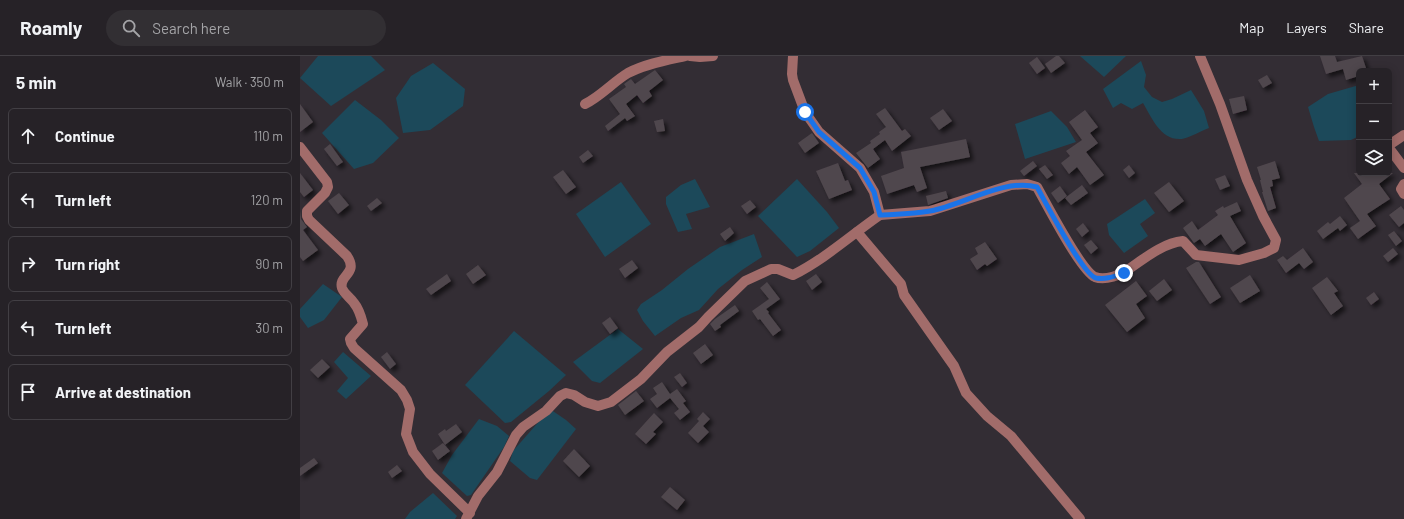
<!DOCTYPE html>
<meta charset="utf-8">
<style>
:root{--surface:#262227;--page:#322f33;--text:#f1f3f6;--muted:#a4a4a7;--line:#423f44}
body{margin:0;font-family:Barlow,sans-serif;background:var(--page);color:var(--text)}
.controls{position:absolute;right:12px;top:12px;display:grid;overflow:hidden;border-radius:6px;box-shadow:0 2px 10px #0003}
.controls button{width:36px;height:36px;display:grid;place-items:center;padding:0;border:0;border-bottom:1px solid var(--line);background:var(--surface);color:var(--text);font:20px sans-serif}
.stop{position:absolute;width:12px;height:12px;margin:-9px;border:3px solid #1a73e8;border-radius:50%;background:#fff}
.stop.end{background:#1a73e8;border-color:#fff;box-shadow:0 1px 4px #0008}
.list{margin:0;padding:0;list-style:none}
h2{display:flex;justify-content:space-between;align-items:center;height:52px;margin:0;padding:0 16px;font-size:17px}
h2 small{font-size:13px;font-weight:400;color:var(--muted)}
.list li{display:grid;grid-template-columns:26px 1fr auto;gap:12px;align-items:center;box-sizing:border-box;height:56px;margin:0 8px 8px;padding:0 8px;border:1px solid var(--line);border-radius:6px}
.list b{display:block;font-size:15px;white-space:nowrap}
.list em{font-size:13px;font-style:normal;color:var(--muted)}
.icon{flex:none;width:22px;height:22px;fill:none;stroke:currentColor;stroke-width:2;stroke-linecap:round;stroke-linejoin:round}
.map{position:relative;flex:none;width:1104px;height:463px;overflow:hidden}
header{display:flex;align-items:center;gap:24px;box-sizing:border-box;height:56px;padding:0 20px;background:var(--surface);border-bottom:1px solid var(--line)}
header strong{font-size:19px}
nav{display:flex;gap:22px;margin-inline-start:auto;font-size:14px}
.search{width:280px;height:36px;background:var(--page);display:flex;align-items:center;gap:10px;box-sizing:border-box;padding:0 14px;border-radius:22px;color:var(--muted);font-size:15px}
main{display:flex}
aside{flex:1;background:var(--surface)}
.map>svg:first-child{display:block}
.water{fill:#1c495a}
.building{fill:#50474d;filter:url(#shadow)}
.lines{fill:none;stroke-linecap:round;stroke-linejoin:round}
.minor{stroke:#a26c6a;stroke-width:10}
.route{stroke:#1a73e8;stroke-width:5}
</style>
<header>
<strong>Roamly</strong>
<div class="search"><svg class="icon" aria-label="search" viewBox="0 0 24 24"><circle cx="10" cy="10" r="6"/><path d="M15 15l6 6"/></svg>Search here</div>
<nav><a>Map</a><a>Layers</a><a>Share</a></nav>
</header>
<main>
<aside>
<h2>5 min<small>Walk · 350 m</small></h2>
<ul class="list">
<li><svg class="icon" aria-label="ahead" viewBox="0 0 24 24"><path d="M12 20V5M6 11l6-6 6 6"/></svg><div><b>Continue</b></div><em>110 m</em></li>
<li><svg class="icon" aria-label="left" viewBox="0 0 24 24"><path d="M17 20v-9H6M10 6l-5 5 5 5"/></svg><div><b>Turn left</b></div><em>120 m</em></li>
<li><svg class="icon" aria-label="right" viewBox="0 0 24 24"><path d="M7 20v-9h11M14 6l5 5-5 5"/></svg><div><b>Turn right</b></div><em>90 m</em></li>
<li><svg class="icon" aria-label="left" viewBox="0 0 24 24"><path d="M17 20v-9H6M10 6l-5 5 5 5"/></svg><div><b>Turn left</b></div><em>30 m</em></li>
<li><svg class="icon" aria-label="arrive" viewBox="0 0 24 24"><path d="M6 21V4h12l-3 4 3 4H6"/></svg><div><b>Arrive at destination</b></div></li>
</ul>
</aside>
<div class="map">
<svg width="1104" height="463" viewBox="0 0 1104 463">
<defs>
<filter id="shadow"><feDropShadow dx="3.5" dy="3.5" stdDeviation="2" flood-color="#0009"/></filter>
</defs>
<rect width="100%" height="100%" fill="#332d34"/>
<g class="water">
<polygon points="18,0 71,0 85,14 31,50 0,22"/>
<polygon points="780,0 826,0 804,21"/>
<path d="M841,5L846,19L844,31L852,41L862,46L872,43L891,34L904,55L909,72C901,75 889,82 882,83C861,85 852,62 843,47L832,53L821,47L813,52L803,33Z"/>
<polygon points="133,7 165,33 163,50 130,74 103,77 96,42 111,20"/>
<polygon points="1059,29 1059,80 1051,84 1019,85 1014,71 1008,51 1028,38"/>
<polygon points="55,44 81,64 99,82 73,107 54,113 22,77"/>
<polygon points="751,55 767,71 776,86 725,103 715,68"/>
<polygon points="395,123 410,151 386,158 392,173 378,176 366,148 366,141 381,129"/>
<polygon points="497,123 527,156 539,172 510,195 497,201 458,160"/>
<polygon points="321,126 351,168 305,201 276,158"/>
<polygon points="845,143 855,157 840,168 848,180 824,197 809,179 807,168"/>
<polygon points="454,178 462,201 442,214 418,233 399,254 381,262 355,280 343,265 337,254 341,248 362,234 388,213 420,191"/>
<polygon points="23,228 42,241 24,264 8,272 0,261 0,253"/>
<polygon points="318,273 343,293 300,327 292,325 273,306"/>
<polygon points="214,275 266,319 249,335 211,366 205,367 165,329"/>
<polygon points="43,296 71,320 46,343 37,335 48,322 34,306"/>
<polygon points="250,353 266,364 276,373 237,424 230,422 210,405 213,395"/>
<polygon points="179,363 197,370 209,380 204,391 171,439 167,440 142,417 152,399"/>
<polygon points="133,437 157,460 155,463 105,463 110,456"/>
</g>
<g class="building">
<polygon points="756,0 759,0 765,7 751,17 745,8"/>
<polygon points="1020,0 1035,0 1037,6 1062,0 1067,15 1059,15 1059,20 1046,24 1043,13 1026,18"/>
<polygon points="737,1 745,12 737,18 729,7"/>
<polygon points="355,14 363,24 349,35 352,40 343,47 337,39 326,48 335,60 327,65 325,62 308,75 305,70 320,58 309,43 326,31 324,28 331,23 335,28"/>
<polygon points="967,19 972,27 963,32 958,24"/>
<polygon points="944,40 947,54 933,58 929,43"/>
<polygon points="0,48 13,66 0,76"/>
<polygon points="585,52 602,75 605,73 611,80 592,95 585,84 573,93 580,103 568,112 556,97 571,87 570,85 580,78 579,76 586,71 576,58"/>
<polygon points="643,53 652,65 639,74 630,62"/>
<polygon points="785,54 798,71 790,77 798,87 786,96 804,119 790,129 777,111 769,118 761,107 770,100 766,95 782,84 769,66"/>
<polygon points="363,63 365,75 357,76 354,65"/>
<polygon points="512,77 519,87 505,97 498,87"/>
<polygon points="666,83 670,101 620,111 627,132 617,136 614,129 587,138 581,120 604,112 601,96"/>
<polygon points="30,88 43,106 37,110 24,93"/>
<polygon points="288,94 293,100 283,107 279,101"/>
<polygon points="733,105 737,110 724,120 720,115"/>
<polygon points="975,105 980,122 972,124 973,130 970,131 976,152 968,155 962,136 963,136 960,124 961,124 957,111"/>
<polygon points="538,107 545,125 548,124 552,134 529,143 516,115"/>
<polygon points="745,109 753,119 747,123 739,113"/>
<polygon points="829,109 835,117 829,122 823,114"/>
<polygon points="263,114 276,131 266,138 253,121"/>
<polygon points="0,117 13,134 4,141 0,136"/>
<polygon points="1054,117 1093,117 1079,128 1090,143 1067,158 1076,170 1058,183 1050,172 1060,165 1044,142 1062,128"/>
<polygon points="925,119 930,130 920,134 915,123"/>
<polygon points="869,126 884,145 869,156 854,137"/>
<polygon points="782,129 788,137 771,149 765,142"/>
<polygon points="760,130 767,140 758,147 751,137"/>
<polygon points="646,135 648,142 628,149 626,140"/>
<polygon points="39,137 49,149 38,158 28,145"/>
<polygon points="77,142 82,147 71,155 67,150"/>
<polygon points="450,144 456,151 447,158 441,150"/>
<polygon points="937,146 941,155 930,160 946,187 933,196 921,178 905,190 900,183 894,187 883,172 892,165 898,174 918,159 915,155 923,150 924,152"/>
<polygon points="1101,150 1104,154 1104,167 1099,171 1089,159"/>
<polygon points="0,155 1,163 7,171 3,174 18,194 3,205 0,201"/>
<polygon points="1040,160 1047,169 1040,175 1038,172 1023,183 1017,175 1028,166 1030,168"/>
<polygon points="783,167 789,175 782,181 776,173"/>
<polygon points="430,171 434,177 425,185 420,178"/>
<polygon points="1094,175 1102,185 1096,190 1088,179"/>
<polygon points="791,184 798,192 791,198 784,189"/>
<polygon points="685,186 697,203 687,210 685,208 677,214 670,203 678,198 675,192"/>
<polygon points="1003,192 1013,206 1004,213 999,207 986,217 977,204 983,200 987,204"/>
<polygon points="1093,192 1098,198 1088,206 1083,200"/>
<polygon points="332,204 338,212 325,222 319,213"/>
<polygon points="896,206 899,206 921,241 910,248 886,212"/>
<polygon points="178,209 186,219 173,228 166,218"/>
<polygon points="147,218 151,225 131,239 126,233"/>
<polygon points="516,218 522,226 512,234 506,225"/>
<polygon points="950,219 960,235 940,247 930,232"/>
<polygon points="1027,221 1038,235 1034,237 1043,250 1031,259 1012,232"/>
<polygon points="864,223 872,234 857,245 849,235"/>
<polygon points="836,225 847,240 836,248 845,262 827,276 805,249"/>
<polygon points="467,226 480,243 466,253 469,256 468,257 481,274 473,280 460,263 458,264 452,255 469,243 460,232"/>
<polygon points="1074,236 1079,243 1071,249 1066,242"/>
<polygon points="435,249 439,255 420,269 421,271 415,275 410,268 415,263"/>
<polygon points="310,261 318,272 310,278 302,267"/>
<polygon points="405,288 413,299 401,308 393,297"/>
<polygon points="87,296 96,308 90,313 81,301"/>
<polygon points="22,303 30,311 18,322 10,314"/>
<polygon points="380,317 387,327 382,331 374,321"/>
<polygon points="362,326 370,338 377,333 386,345 383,347 390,356 380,364 374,357 379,353 370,342 357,352 350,343 357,338 353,332"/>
<polygon points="336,335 344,345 325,359 318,349"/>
<polygon points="403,356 410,363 403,370 409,376 398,387 388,377 399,365 397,363"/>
<polygon points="354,357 363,366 353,376 356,378 346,388 335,378"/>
<polygon points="156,368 162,376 145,389 138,378 145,373 146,375"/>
<polygon points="143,387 150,395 138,404 132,395"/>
<polygon points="274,393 290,410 279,421 263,405"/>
<polygon points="14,402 18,407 0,420 0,412"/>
<polygon points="97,409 102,415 92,422 88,416"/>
<polygon points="370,431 385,444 377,454 361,441"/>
</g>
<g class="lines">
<g class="minor">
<polyline points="390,0 400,1 413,0"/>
<path d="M285,48C301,40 313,26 328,17C345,8 367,4 385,0"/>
<polyline points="1104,79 1089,89 1089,92 1104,112"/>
<path d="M0,91L27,126L28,131L25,137L7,155V160L9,164L47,200C59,218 38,219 42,232C44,238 51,242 54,247C59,253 61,260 63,268L50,283L51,287L54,292L101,334L107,344L110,353L106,378L113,396L130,418L170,457"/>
<polyline points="1104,128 1101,133 1104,138"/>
<path d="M580,159L630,155L711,129L727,128L737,131C746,147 781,215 795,221C805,225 821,219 829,213C845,202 863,187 883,185L896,199L939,204L964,197L974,192L976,184L963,160L947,124L920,48L900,0"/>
<polyline points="557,176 601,228 604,239 654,310 666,337 687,360 711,380 780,463"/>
<path d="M166,463L178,440L197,416L216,379L223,371L246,355L260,340L266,337L274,339L285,346L298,350L311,346L341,323L367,296L399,271L408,261L445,225L471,213H478L493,219C525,203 551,179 580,159L574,136L560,112L519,76L505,56L493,24L492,18L493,0"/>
</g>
</g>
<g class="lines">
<path class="route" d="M505,56L519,76L560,112L574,136L580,159C597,158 614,158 630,155C663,149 704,122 737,131C746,147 783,219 796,222C806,224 815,220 824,217"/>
</g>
</svg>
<div class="controls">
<button>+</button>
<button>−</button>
<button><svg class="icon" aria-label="layers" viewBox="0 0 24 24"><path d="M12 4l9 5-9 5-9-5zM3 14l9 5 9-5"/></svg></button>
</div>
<div class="stop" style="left:505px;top:56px"></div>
<div class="stop end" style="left:824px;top:217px"></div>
</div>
</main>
